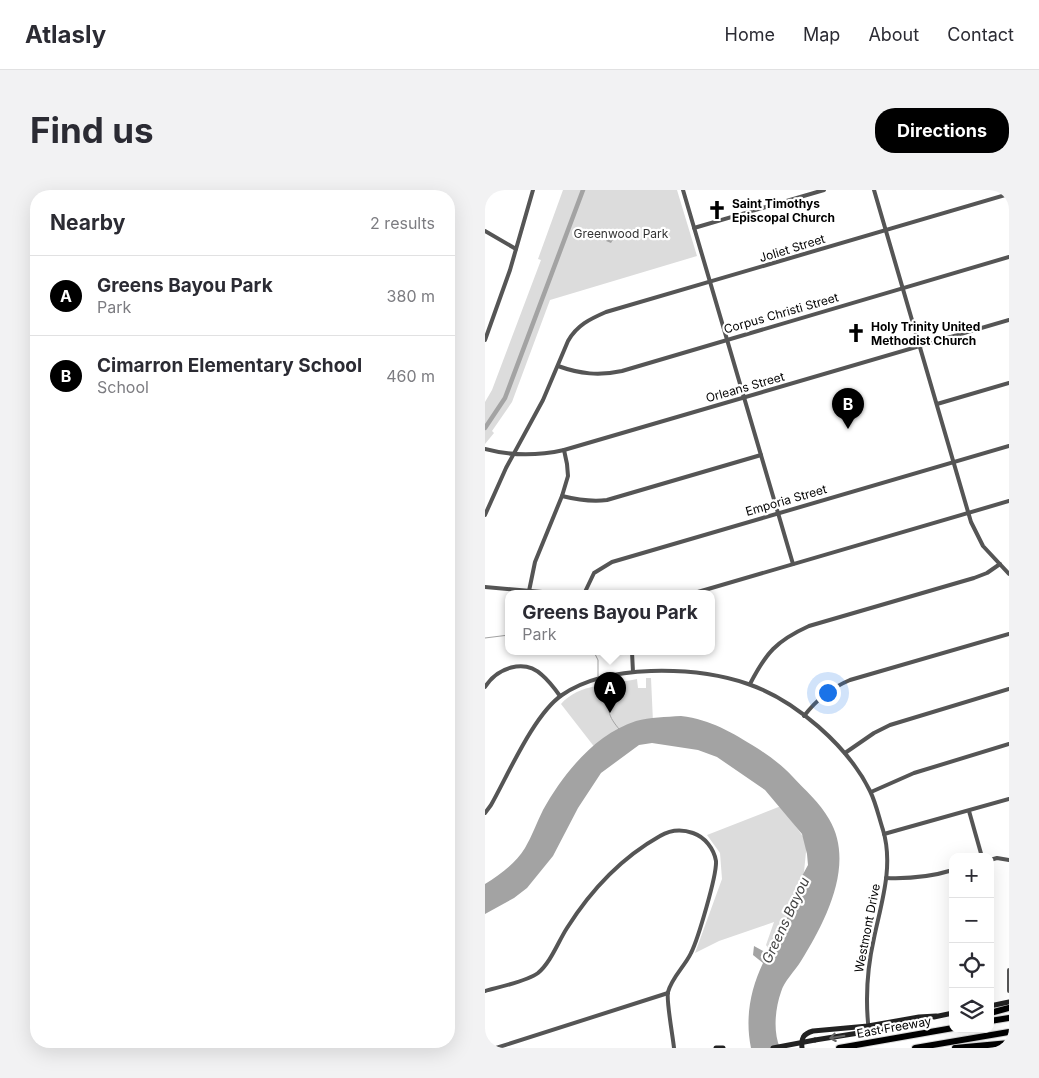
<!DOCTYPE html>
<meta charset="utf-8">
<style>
:root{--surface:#fff;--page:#f2f2f3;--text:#2b2b33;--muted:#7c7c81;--line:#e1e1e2;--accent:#000}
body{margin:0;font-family:Inter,sans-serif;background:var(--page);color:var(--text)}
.controls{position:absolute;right:15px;bottom:15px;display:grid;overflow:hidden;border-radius:10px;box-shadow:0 5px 20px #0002}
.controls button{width:45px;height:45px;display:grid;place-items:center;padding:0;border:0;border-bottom:1px solid var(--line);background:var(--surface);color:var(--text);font:25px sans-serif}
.you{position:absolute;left:342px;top:502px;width:18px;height:18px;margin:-12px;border:4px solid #fff;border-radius:50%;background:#1a73e8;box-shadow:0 0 0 8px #1a73e833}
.badge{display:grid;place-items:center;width:32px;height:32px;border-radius:50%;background:var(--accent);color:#fff;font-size:16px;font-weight:700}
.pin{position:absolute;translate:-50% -41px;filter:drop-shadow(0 1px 2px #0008)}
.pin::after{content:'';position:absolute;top:26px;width:18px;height:15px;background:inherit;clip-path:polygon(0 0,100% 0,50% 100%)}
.popup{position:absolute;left:20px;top:400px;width:210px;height:65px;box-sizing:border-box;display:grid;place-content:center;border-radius:10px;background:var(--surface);filter:drop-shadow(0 1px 4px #0005);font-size:16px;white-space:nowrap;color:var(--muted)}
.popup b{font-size:19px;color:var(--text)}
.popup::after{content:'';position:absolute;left:50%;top:100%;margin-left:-10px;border:10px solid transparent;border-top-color:var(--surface)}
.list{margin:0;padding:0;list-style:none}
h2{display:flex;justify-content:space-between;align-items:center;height:65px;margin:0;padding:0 20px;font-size:21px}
h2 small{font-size:16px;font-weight:400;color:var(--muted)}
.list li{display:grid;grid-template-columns:32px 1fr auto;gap:15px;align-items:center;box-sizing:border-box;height:80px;padding:0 20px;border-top:1px solid var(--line)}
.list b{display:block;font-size:19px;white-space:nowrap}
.list p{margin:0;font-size:16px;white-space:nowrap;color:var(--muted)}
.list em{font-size:16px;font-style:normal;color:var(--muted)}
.icon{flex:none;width:28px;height:28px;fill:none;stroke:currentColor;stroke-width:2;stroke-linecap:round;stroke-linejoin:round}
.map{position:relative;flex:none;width:524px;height:858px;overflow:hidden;border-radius:20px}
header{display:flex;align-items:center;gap:30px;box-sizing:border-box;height:70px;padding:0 25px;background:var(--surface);border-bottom:1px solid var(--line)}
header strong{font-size:24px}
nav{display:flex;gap:28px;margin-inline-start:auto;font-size:18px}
.intro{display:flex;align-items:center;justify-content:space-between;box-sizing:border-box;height:120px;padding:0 30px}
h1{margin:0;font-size:35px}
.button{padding:12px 22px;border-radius:20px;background:var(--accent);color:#fff;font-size:18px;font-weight:700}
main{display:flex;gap:30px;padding:0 30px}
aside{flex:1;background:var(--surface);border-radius:20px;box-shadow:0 5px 20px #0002}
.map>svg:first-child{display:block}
.green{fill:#dcdcdc}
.water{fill:#a3a3a3}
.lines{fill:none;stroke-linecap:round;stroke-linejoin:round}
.stream{stroke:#a3a3a3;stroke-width:1}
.canal{stroke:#a3a3a3;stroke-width:4.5}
.motorway-casing{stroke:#dbdbdb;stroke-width:8}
.minor{stroke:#555;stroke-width:4}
.secondary{stroke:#222;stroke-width:5}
.motorway{stroke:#000;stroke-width:6}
.secondary-bridge{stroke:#222;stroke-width:5}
.oneway{stroke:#646464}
.labels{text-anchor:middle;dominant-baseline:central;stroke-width:4.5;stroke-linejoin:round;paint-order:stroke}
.poi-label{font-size:12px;font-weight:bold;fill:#000;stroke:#fff;text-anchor:start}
.park-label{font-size:12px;fill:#333;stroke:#fff}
.street-label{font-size:12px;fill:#000;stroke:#fff}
.water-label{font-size:14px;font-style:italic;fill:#444;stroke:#fff}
</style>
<header>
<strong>Atlasly</strong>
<nav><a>Home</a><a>Map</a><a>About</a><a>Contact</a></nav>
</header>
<div class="intro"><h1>Find us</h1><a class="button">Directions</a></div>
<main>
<aside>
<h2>Nearby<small>2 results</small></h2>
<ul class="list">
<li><span class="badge">A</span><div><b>Greens Bayou Park</b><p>Park</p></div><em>380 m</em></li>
<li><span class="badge">B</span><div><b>Cimarron Elementary School</b><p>School</p></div><em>460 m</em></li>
</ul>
</aside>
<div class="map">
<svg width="524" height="858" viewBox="0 0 524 858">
<rect width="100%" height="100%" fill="#fff"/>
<g class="green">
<polygon points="78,0 192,0 212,66 65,110 27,212 7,241 9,243 0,254 0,212 7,200 56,70 53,69"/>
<path d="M161,488H166L168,532L111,559L76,514C93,494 127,494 152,489L153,498H161Z"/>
<polygon points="296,616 322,652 318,692 287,764 281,755 289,732 234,751 210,763 237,689 235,663 222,645"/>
</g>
<g class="water">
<polygon points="124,41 133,41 135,46 129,48 126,53 121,51"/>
<path d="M196,526C227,530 246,542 272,558C284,566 297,575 307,586C320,600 335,613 344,629C371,674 340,732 316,771C310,781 299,791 296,802C290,819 288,842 295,858H266C260,829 265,800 278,773L268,765L269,756L282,763L313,709L316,688L323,675L322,664L317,644L280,600L232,567L213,560L167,553L154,555L116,583L93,618L68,666L42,698L29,708L0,724V694C15,685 31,673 40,658C47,646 52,632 58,620C78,584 110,544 151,531C165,527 181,527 196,526Z"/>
</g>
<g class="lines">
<g class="stream">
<polyline points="0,448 24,445"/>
<polyline points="109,462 113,470 113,486"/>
<path d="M112,493L111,499C127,506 123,506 124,521C125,528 130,534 134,539"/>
</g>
<polyline class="canal" points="0,238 20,208 98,0"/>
<g class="motorway-casing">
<g id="motorway">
<polyline points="505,823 524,818"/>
<polyline points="505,831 524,828"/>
<polyline points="354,858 468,838"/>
<polyline points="430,858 524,842"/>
<polyline points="470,858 524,853"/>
</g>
</g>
<g class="minor">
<polyline points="198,0 308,374"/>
<polyline points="389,0 486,332 498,356 524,384"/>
<polyline points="209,38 339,0"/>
<polyline points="0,41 31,59"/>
<polyline points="0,150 25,80 48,0"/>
<path d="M73,176C95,184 114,186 137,181L524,67"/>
<polyline points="452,214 524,193"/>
<path d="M0,259C26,266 52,266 79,260L524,130"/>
<path d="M77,306C93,310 106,312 122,310L276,265"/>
<path d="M0,325L21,278L58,210L83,151C92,135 105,129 121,122L524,4"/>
<polyline points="0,397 80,404"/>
<polyline points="44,401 50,372 77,306 83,286 82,274 79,260"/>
<polyline points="99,404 109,383 127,372 524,256"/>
<polyline points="206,404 524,311"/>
<polyline points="147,462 148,482"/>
<path d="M265,494C281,463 291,451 324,436L489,388L502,383L515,374"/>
<path d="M0,497C12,478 39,468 57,485C64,491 70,499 75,506"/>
<path d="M319,526C332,509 346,498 365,490L524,444"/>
<polyline points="360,563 389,543 405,535 524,499"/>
<polyline points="386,602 429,583 524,554"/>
<polyline points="484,621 497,667"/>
<path d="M0,623L6,615C23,585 49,524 77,505C103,487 135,482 166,481C200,480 231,483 263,494C310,510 363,556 385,601C391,613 394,628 398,640C409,676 396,714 389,748C382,779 380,810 384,842"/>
<polyline points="399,644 524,609"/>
<polyline points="505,670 512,668 524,670"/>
<path d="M401,688C425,689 445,687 468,680"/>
<polyline points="524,780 524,801"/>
<path d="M0,801C14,797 43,791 53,783C66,772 73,752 82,738C106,700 136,668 175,646C185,640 197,639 208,643C220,647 229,659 231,671C232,685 213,749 206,763C200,776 187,787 183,802C181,810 188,847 189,858"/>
<polyline points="11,858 183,803"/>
</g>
<g class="secondary">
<polyline points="505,816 524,812"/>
<polyline points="449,827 468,823"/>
<polyline points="330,850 411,837 440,829"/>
<polyline points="231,858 238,858"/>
<path d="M317,858C316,848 318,844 328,841L383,836L434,827L451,826"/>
</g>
<use href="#motorway" class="motorway"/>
<polyline class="secondary-bridge" points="288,858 330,850"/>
</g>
<defs><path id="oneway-shaft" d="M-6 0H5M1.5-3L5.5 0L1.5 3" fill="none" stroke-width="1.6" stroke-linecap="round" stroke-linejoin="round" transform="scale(1.25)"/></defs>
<use class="oneway" href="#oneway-shaft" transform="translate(352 847) rotate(171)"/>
<defs>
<g id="church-bare" transform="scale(1.5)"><path d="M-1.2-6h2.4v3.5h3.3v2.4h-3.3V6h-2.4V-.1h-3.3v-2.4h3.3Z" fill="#000" stroke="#fff" stroke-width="2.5" paint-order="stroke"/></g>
</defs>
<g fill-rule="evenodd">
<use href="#church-bare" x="232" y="20"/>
<use href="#church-bare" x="371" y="143"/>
</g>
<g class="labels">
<g class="poi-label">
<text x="247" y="13">Saint Timothys<tspan x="247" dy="14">Episcopal Church</tspan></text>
<text x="386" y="136">Holy Trinity United<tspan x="386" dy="14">Methodist Church</tspan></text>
</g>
<g class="park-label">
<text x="136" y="43">Greenwood Park</text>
</g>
<g class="street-label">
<text transform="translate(307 58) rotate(-17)">Joliet Street</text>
<text transform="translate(296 123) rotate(-16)">Corpus Christi Street</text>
<text transform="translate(260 197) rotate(-16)">Orleans Street</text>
<text transform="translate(301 310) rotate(-16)">Emporia Street</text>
<text transform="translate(382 738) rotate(-79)">Westmont Drive</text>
<text transform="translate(409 837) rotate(-10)">East Freeway</text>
</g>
<g class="water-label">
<text transform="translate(300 730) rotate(-65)">Greens Bayou</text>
</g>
</g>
</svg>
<div class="controls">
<button>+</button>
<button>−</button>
<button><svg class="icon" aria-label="locate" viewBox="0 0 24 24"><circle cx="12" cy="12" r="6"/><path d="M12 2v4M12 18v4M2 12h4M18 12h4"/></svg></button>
<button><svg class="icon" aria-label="layers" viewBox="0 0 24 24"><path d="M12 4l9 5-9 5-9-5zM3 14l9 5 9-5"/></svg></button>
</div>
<div class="you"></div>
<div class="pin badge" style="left:125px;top:523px">A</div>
<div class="popup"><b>Greens Bayou Park</b>Park</div>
<div class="pin badge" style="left:363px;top:239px">B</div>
</div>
</main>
